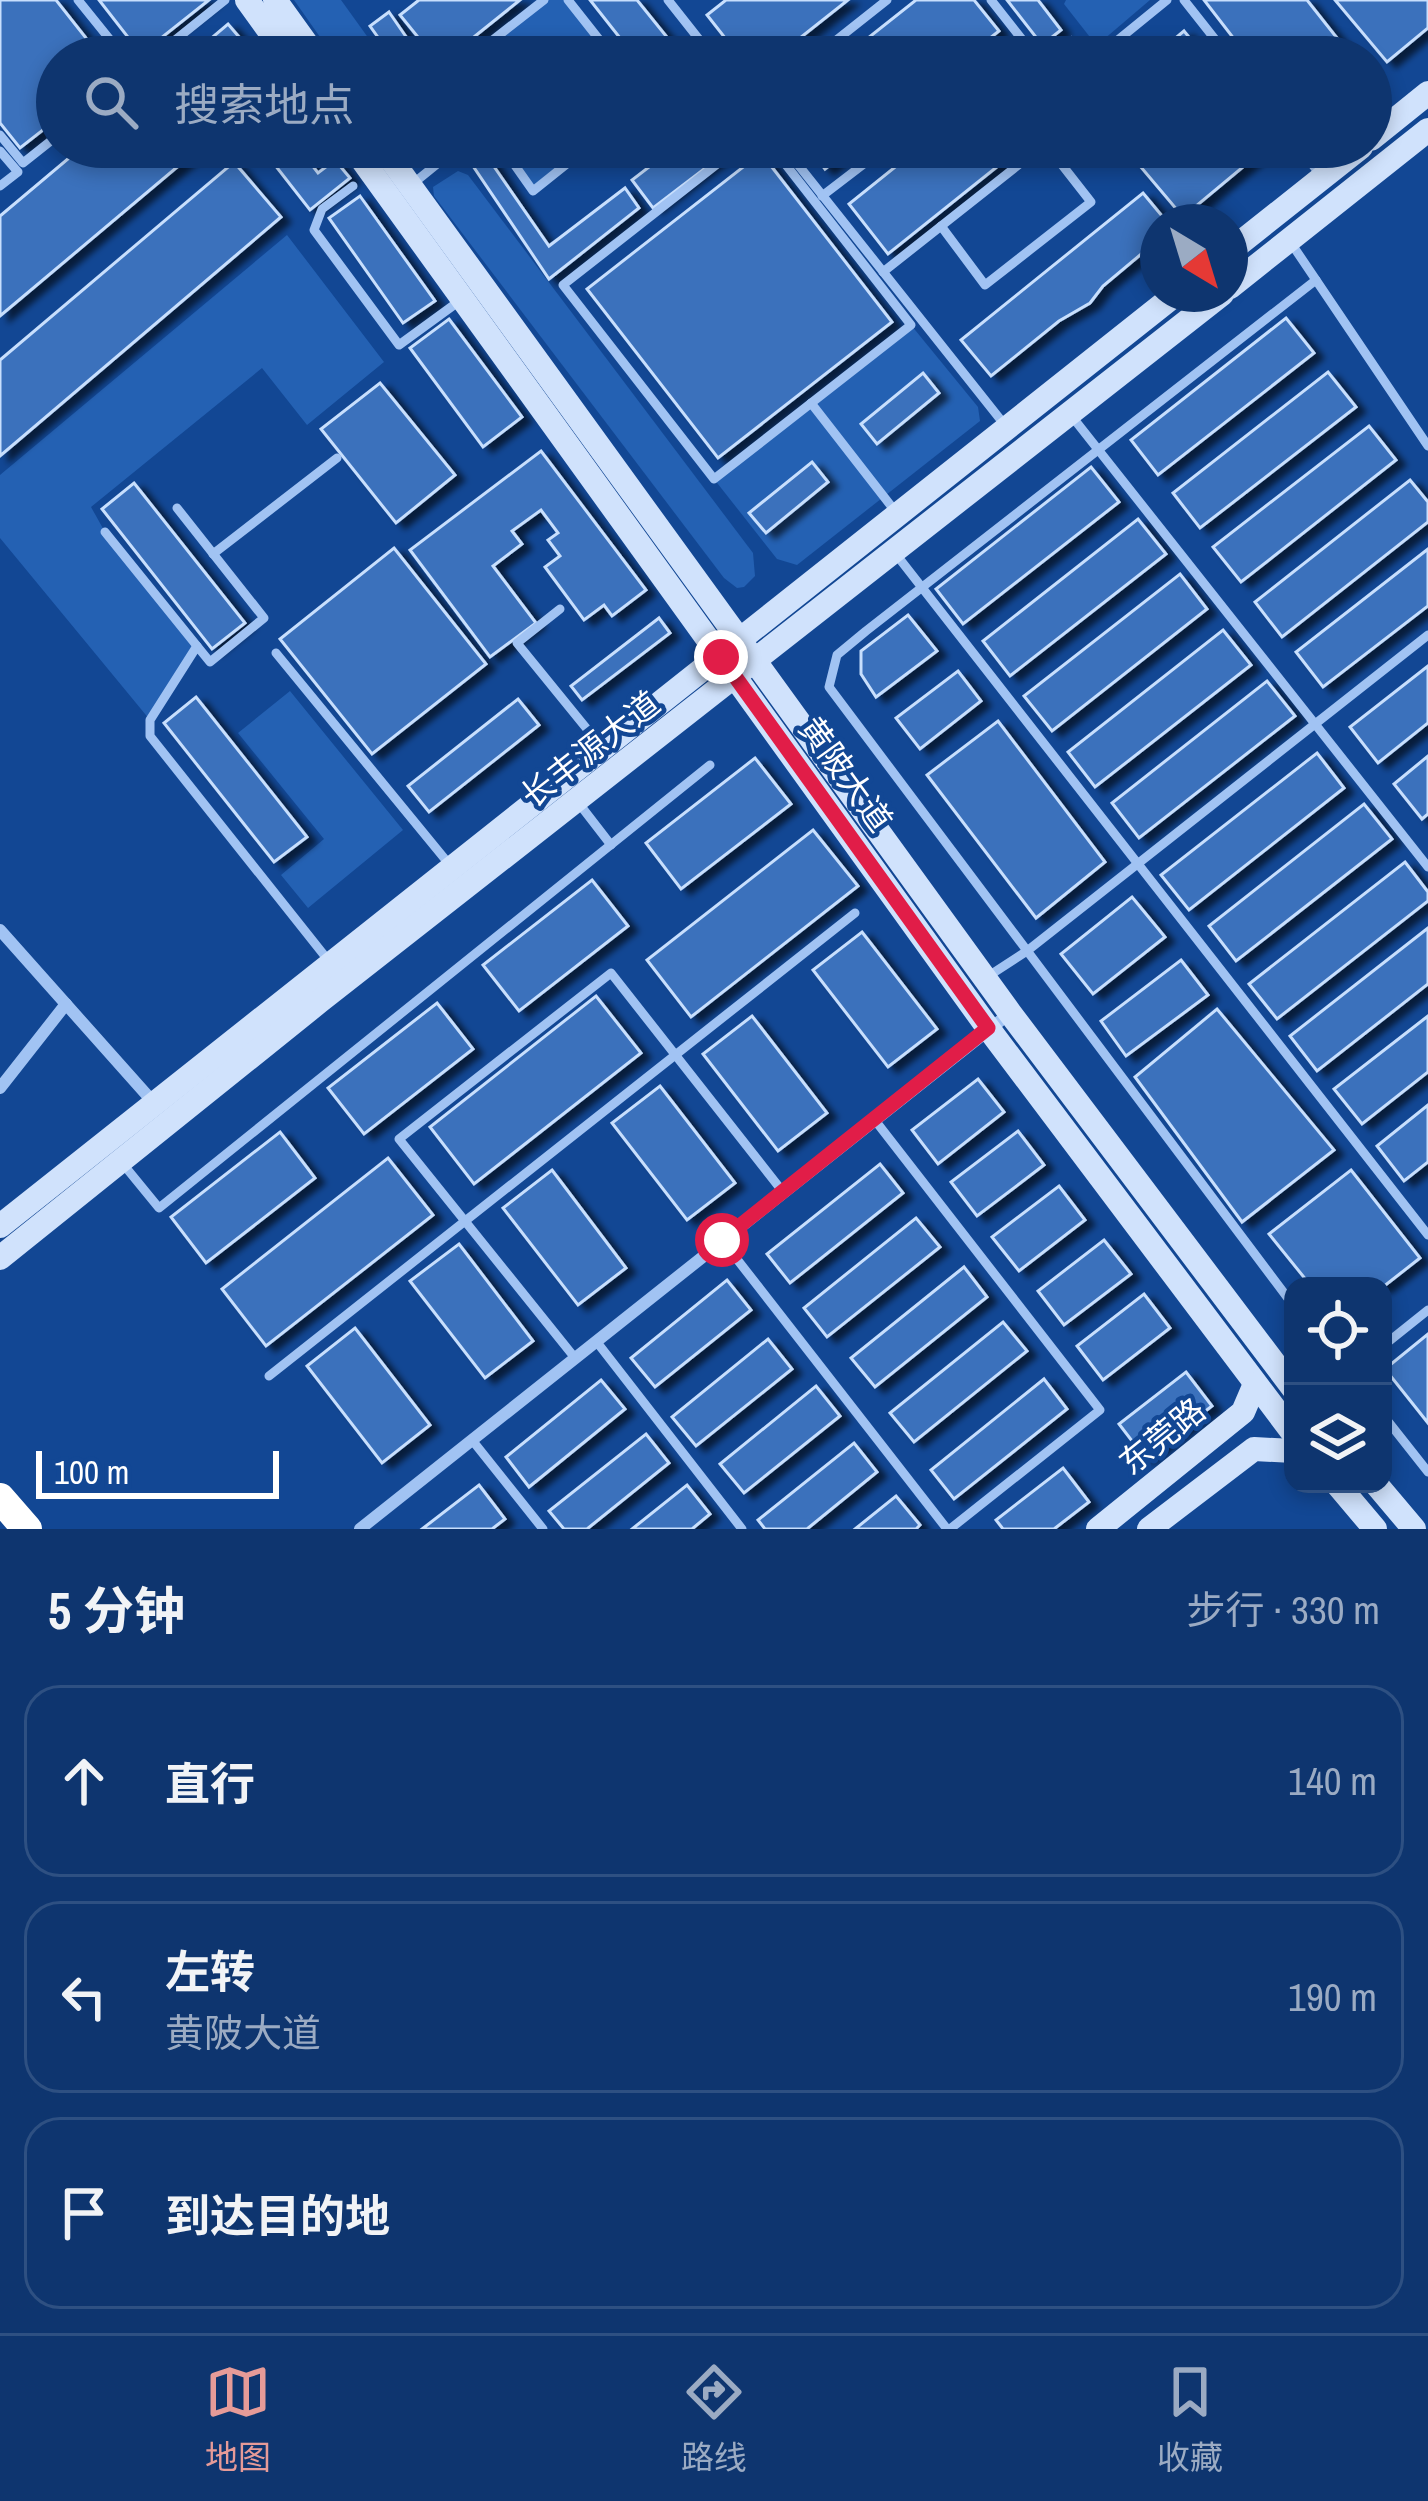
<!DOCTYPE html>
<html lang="zh">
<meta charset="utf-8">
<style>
:root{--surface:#0e356f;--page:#1c4077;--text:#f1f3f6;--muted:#9babc3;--line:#2e5082;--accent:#e69b98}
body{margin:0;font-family:"Archivo Narrow","Noto Sans SC",sans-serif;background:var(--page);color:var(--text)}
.controls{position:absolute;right:36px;bottom:36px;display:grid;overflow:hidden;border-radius:24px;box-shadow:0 6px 18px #0003}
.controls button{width:108px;height:108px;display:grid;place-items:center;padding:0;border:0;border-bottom:3px solid var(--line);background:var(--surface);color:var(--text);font:60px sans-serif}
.compass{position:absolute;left:1140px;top:204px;width:108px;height:108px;border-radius:50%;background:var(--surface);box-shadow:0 6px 18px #0003;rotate:142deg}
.scale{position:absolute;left:36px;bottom:30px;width:243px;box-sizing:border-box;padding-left:12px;border:6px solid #fff;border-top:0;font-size:33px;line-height:42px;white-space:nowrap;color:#fff;-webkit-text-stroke:9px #124794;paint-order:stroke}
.stop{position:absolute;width:36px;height:36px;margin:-27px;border:9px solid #e11d48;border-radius:50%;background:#fff}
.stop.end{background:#e11d48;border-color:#fff;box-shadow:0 3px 12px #0008}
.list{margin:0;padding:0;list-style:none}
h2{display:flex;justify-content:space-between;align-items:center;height:156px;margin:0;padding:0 48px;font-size:51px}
h2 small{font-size:39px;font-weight:400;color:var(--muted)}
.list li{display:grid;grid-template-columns:78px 1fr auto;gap:36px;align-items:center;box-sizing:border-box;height:192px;margin:0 24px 24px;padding:0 24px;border:3px solid var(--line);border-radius:36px}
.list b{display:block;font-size:45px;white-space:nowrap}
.list p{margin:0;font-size:39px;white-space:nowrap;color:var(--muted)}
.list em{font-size:39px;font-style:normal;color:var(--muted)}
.icon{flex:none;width:66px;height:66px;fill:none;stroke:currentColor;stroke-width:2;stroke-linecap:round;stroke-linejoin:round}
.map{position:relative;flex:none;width:1428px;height:1529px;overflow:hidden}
.search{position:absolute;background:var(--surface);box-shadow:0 6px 18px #0003;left:36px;right:36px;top:36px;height:132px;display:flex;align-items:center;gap:30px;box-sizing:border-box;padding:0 42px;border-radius:66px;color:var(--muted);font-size:45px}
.sheet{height:804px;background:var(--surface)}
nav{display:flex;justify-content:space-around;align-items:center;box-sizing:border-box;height:168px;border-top:3px solid var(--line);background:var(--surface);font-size:33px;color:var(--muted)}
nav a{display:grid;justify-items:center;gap:6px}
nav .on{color:var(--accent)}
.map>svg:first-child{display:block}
.green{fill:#2461b3}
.building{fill:#3b71bc;stroke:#c8dffd;stroke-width:3;filter:url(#shadow)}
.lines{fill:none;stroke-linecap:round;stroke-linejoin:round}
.lane{stroke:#a1c3f3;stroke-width:9}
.street{stroke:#a1c3f3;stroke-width:12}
.secondary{stroke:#d0e2fc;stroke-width:24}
.highway{stroke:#fff;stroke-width:30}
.route{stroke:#e11d48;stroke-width:15}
.labels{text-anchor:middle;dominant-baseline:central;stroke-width:9;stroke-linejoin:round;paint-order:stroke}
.street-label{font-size:33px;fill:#fff;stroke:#124794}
</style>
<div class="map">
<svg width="1428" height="1529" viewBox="0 0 1428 1529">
<defs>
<filter id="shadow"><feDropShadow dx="9" dy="5" stdDeviation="3" flood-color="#0009"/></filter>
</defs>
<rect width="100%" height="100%" fill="#124794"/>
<g class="green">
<polygon points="294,0 341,0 382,57 334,57"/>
<polygon points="544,0 568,0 613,57 471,57"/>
<polygon points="1066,0 1150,0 1103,40 1093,41 1064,4"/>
<polygon points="502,147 588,147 533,191"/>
<polygon points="458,171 468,175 753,553 755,576 744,587 737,588 724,578 434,196 433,187"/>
<polygon points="287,235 384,362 307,425 262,368 91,507 105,532 197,646 150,720 0,538 0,475"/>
<polygon points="911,325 978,407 980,421 797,565 777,559 714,479"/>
<polygon points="290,691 403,830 308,908 281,875 324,839 238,733"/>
</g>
<g class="building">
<polygon points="0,0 56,0 101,57 57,57 57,119 20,148 0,123"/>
<polygon points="99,0 209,0 141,54"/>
<polygon points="419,0 520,0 449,57 434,57 400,15"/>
<polygon points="590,0 637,0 683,57 635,57"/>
<polygon points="726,0 848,0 776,57 740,57 707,15"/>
<polygon points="916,0 974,0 999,31 966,57 844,57"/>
<polygon points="1007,0 1038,0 1061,30 1042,45"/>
<polygon points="1204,0 1307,0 1352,57 1248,57"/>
<polygon points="1335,0 1428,0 1428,28 1387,62"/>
<polygon points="389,12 420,57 392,57 370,26"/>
<polygon points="228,24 256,57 189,57"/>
<polygon points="1184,31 1205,57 1153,57"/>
<polygon points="1071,38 1086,57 1050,57 1049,56"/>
<polygon points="82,147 201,147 0,316 0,216"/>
<polygon points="269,147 298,147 318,173 335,160 350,178 310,210 264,151"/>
<polygon points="675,147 733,147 653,208 632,180"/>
<polygon points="808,147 852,147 825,169"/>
<polygon points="920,147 1007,147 1013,154 888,254 849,204"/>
<polygon points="1124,147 1267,147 1183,217"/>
<polygon points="761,153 892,322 718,458 587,289"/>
<polygon points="486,155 549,246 625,188 639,208 549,279 473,166"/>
<polygon points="234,162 281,217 0,456 0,360"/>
<polygon points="1143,193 1167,222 1158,222 1158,240 1103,286 1090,303 1059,321 991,376 961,340"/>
<polygon points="360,196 435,301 403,323 329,218"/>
<polygon points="1286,318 1314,353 1158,475 1131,440"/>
<polygon points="449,319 522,417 483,447 410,348"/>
<polygon points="1328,372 1356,407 1200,528 1173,493"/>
<polygon points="923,373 939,393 877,444 861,424"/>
<polygon points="380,383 455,475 396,523 321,429"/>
<polygon points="1369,426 1396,460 1241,582 1213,547"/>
<polygon points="541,451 646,590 612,616 604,605 584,620 545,567 560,556 548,540 558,533 541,510 512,531 522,544 493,566 536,623 490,657 410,550"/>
<polygon points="812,462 828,482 766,533 749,513"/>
<polygon points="1091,467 1119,502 963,624 936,589"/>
<polygon points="1410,480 1428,502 1428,522 1282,637 1255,602"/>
<polygon points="134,483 245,623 212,649 102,509"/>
<polygon points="1138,519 1166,554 1010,676 983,641"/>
<polygon points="394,548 486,664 372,754 280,639"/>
<polygon points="1428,549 1428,606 1323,687 1296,652"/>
<polygon points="1180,574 1207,609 1052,731 1024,696"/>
<polygon points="908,615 937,651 876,697 861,674 861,651"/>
<polygon points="659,618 670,633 582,700 571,686"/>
<polygon points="1223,630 1251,665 1095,787 1068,752"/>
<polygon points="1428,666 1428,723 1378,763 1350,727"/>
<polygon points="958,671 981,701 920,749 896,718"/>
<polygon points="1267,681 1295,716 1139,838 1112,803"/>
<polygon points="196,697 307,837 274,862 164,723"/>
<polygon points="518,699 539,725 429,812 408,786"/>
<polygon points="998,721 1105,862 1036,918 927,775"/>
<polygon points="1317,753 1344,788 1189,910 1161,875"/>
<polygon points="1428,756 1428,814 1422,819 1394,784"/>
<polygon points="755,758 791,804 681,889 646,843"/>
<polygon points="1364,804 1392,839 1236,961 1209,926"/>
<polygon points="813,830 858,886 691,1017 647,960"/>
<polygon points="1405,862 1428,892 1428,901 1277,1019 1249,984"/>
<polygon points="592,880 628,926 519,1011 483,965"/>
<polygon points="1132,897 1165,937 1093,994 1061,954"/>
<polygon points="1428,928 1428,984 1317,1071 1290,1036"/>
<polygon points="862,932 937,1029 888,1067 813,970"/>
<polygon points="1181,960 1208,995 1126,1056 1101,1021"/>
<polygon points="596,996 641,1053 474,1184 430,1127"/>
<polygon points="437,1003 473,1049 364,1134 328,1088"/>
<polygon points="1217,1009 1334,1150 1242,1222 1135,1077"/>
<polygon points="752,1016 827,1113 778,1151 703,1054"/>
<polygon points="1428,1016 1428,1072 1362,1124 1334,1089"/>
<polygon points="978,1079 1004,1112 938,1164 912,1130"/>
<polygon points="660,1086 735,1183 687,1220 612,1123"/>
<polygon points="1428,1105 1428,1162 1404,1181 1377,1146"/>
<polygon points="1018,1131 1044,1165 977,1216 951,1182"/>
<polygon points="280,1132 315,1178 206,1263 171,1217"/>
<polygon points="388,1158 433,1215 266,1346 222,1289"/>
<polygon points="880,1164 903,1193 790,1283 767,1254"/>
<polygon points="552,1170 626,1268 578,1305 503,1208"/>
<polygon points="1351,1170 1420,1258 1383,1287 1311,1286 1269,1234"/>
<polygon points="1059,1186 1085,1220 1019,1271 992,1237"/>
<polygon points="916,1218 940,1247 827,1337 804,1308"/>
<polygon points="1104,1240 1131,1274 1064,1325 1038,1291"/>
<polygon points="459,1244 533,1341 485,1378 410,1281"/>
<polygon points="964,1267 987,1297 875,1387 851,1358"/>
<polygon points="727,1280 751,1310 655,1387 631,1358"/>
<polygon points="1144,1294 1170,1328 1103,1380 1077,1346"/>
<polygon points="1003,1322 1027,1351 914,1442 890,1413"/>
<polygon points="355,1328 430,1425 382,1463 307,1366"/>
<polygon points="1428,1334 1428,1423 1385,1369"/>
<polygon points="768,1339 792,1369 696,1446 672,1417"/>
<polygon points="1186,1372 1212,1406 1145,1458 1119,1424"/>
<polygon points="1044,1379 1067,1409 954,1499 931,1470"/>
<polygon points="601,1380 625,1409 529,1487 506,1457"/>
<polygon points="816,1386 840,1416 744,1493 720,1464"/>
<polygon points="646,1434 669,1463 587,1529 564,1529 549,1511"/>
<polygon points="854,1443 877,1472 807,1529 765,1529 758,1520"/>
<polygon points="1063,1468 1089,1502 1054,1529 1003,1529 996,1520"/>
<polygon points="479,1485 505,1519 492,1529 422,1529"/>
<polygon points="687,1485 710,1514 692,1529 632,1529"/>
<polygon points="896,1496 920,1525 916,1529 855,1529"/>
</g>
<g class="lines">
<g class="lane">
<polyline points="78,0 124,57"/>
<polyline points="568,0 613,57"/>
<polyline points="668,0 713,57"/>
<polyline points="991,0 1036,57"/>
<polyline points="1184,0 1229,57"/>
<polyline points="154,57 225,0"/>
<polyline points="471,57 544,0"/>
<polyline points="815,57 887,0"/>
<polyline points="1002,57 1023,41"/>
<polyline points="1122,57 1113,44 1167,0"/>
<polyline points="0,135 23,163 57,136"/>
<polyline points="502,147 533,191 588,147"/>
<polyline points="739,147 563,285 714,479 911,325 772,147"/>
<polyline points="784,147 1004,424"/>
<polyline points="1299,147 1322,177"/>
<polyline points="0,151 18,172 0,186"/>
<polyline points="353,186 322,209 314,230 399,345 458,302"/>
<polyline points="410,186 458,147"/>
<polyline points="822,196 886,147"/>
<polyline points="941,226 985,285 1091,202 1048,147"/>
<polyline points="1289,240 1428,446"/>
<polyline points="883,272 1041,147"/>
<polyline points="811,403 895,511"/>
<polyline points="1070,414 1428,867"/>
<polyline points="177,508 264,618 210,662 197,646 150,720 150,736 328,960"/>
<polyline points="105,532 197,646"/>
<polyline points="895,553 1428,1235"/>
<polyline points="213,554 337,458"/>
<polyline points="560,609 517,643 600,745"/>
<polyline points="276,653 449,864"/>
<polyline points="577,801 611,845"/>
<polyline points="987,977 1027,951 1428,635"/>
<polyline points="874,1119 1100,1410 950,1529"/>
<polyline points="123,1164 159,1208 710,765"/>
<polyline points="722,1240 947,1529"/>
<polyline points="1293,1305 829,687 837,655 866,631 1316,280"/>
<polyline points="596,1341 742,1529"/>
<polyline points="1383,1346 1428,1310"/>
<polyline points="575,1358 399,1139 611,973 783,1192"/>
<polyline points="269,1376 855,913"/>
<polyline points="1383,1415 1428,1472"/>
<polyline points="472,1440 543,1529"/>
</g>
<g class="street">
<polyline points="0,930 154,1103"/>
<polyline points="0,1088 66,1004"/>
<polyline points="360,1529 1010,1013"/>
</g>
<g class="secondary">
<polyline points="247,0 288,57"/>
<polyline points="275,0 316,57"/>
<polyline points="1371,139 1428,93"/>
<polyline points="353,147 988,1028 1293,1433"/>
<polyline points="382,147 1010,1013 1293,1388"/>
<polyline points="1230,251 1361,147"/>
<polyline points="1230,287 1428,130"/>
<polyline points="0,1226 1176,294"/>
<polyline points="0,1258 320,1001 1222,294"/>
<polyline points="1337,1484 1375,1529"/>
<polyline points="1376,1484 1414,1529"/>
<polyline points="1098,1529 1243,1412 1255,1384"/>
<polyline points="1149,1529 1254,1449 1293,1451"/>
</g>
<polyline class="highway" points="0,1498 27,1529"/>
</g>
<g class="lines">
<polyline class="route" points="721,657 988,1028 722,1240"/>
</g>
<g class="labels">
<g class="street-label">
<text transform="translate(590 749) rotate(-38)">长丰源大道</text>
<text transform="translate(846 774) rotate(54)">黄陂大道</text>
<text transform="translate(1162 1436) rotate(-39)">东莞路</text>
</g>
</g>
</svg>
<div class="controls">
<button><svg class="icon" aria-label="locate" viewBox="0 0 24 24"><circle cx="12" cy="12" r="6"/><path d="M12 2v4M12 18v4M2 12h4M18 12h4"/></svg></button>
<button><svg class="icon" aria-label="layers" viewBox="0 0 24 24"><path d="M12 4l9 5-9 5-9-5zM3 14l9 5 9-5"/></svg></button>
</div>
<svg class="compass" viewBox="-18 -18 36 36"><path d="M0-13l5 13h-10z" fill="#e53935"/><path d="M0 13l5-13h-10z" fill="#9babc3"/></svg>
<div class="scale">100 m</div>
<div class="stop" style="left:722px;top:1240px"></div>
<div class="stop end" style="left:721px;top:657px"></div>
<div class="search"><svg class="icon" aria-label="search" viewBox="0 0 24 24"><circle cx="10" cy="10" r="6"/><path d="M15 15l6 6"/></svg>搜索地点</div>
</div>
<section class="sheet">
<h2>5 分钟<small>步行 · 330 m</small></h2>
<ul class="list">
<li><svg class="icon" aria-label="ahead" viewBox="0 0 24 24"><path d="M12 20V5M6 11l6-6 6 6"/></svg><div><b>直行</b></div><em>140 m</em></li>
<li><svg class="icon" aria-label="left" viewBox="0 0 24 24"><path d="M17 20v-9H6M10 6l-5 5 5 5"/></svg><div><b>左转</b><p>黄陂大道</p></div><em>190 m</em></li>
<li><svg class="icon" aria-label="arrive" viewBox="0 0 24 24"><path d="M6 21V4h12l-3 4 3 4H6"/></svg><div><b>到达目的地</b></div></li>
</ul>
</section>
<nav>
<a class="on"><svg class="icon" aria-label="map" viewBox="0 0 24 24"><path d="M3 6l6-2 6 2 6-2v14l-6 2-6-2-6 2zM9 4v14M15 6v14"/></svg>地图</a>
<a><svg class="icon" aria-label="directions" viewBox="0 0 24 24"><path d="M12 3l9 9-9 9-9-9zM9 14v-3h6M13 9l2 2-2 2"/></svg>路线</a>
<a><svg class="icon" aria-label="saved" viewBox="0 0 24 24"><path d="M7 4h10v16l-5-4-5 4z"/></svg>收藏</a>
</nav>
